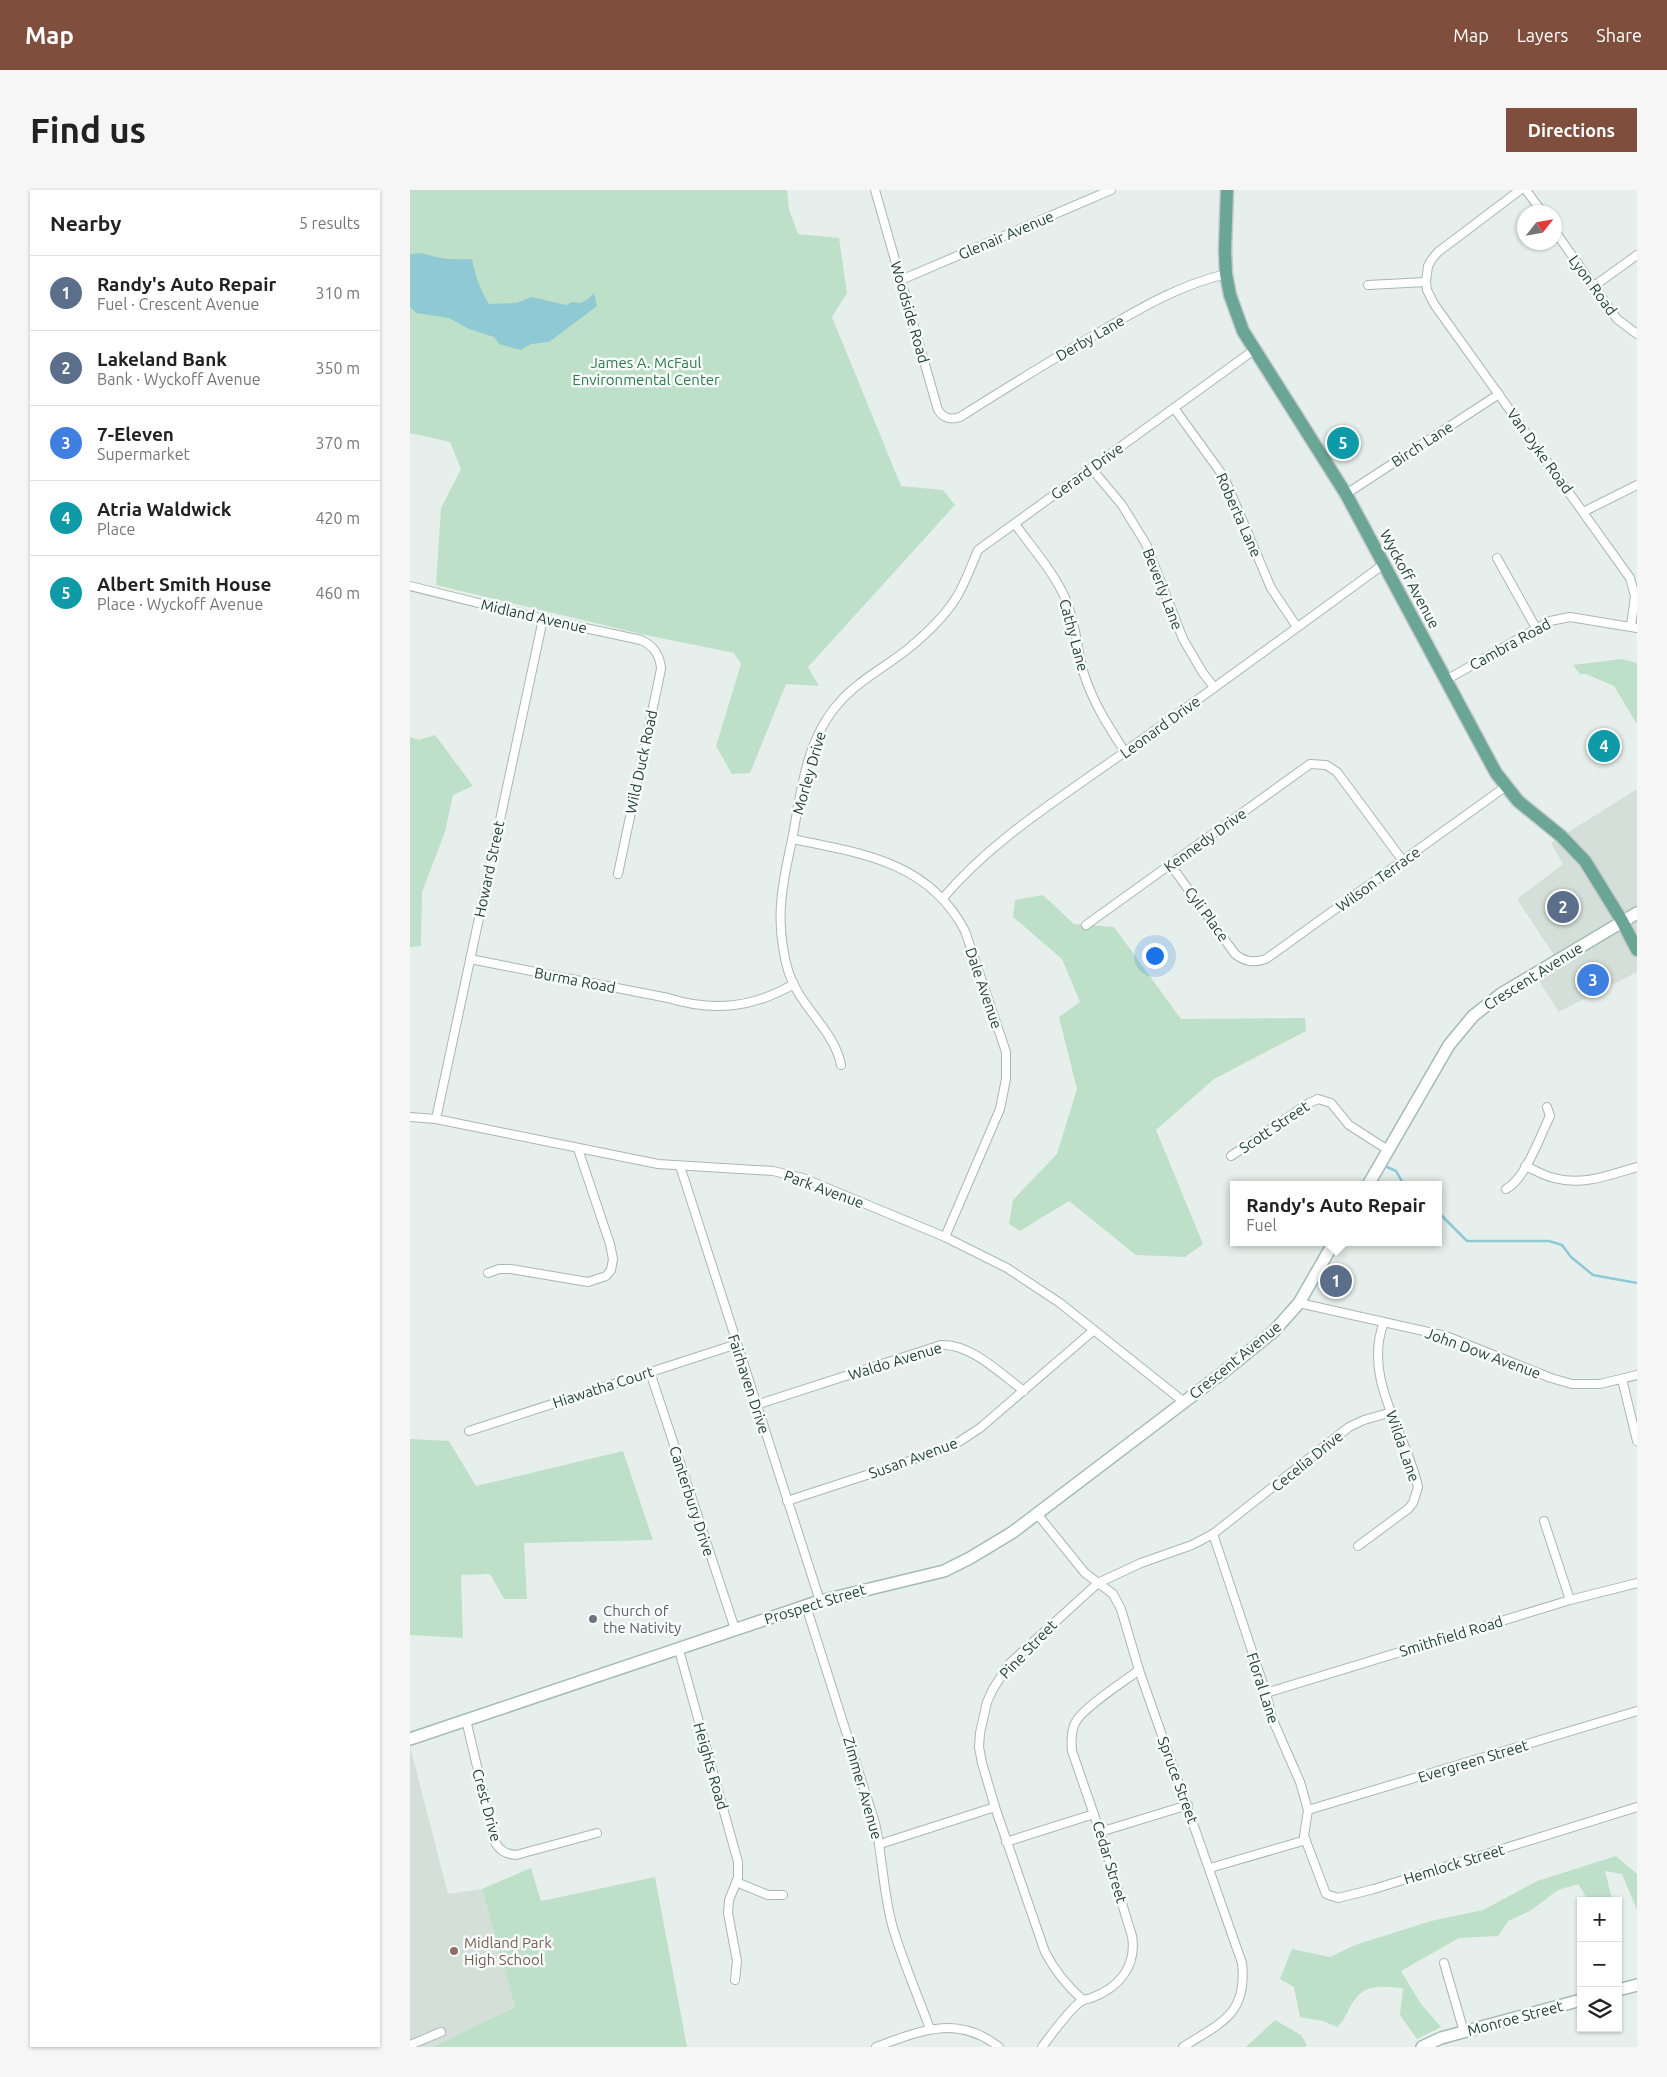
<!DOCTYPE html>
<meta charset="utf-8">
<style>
:root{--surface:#fff;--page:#f6f6f6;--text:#222;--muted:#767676;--line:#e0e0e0;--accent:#804e3d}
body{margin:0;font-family:Ubuntu,sans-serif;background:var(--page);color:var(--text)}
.controls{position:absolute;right:15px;bottom:15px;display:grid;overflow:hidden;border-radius:0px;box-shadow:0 1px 4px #0004}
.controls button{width:45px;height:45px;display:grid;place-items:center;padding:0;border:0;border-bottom:1px solid var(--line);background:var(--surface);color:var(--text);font:25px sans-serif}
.compass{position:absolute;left:1107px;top:15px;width:45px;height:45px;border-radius:50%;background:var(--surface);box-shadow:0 1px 4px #0004;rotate:59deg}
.you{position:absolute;left:744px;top:765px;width:18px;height:18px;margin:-12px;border:4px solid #fff;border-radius:50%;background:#1a73e8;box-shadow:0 0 0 8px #1a73e833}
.badge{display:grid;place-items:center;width:32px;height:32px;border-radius:50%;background:var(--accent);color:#fff;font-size:16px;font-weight:700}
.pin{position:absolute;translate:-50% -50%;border:2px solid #fff;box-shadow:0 1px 5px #0006}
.popup{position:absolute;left:820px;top:991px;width:212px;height:65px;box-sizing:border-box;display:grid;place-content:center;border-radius:0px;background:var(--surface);filter:drop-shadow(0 1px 4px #0005);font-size:16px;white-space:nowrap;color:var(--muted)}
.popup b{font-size:19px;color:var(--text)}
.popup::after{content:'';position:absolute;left:50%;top:100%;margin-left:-10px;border:10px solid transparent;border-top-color:var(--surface)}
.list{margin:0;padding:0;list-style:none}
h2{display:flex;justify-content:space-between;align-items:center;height:65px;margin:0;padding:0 20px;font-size:21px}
h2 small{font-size:16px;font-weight:400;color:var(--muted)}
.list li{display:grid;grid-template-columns:32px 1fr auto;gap:15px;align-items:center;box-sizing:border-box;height:75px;padding:0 20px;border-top:1px solid var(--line)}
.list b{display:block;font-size:19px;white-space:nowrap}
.list p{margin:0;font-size:16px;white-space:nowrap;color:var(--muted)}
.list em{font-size:16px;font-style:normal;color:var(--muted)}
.icon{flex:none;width:28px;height:28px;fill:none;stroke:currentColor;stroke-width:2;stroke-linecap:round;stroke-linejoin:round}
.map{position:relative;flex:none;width:1227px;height:1857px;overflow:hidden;border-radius:0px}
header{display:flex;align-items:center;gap:30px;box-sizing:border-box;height:70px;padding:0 25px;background:var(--accent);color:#fff}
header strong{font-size:24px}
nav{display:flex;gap:28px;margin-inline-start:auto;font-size:18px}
.intro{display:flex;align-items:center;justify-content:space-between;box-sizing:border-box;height:120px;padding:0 30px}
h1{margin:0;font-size:35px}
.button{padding:12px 22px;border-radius:0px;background:var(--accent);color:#fff;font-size:18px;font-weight:700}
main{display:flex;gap:30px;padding:0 30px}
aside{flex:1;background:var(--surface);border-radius:0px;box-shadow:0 1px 4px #0004}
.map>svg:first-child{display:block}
.built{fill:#d4dfda}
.green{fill:#bfe0c8}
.water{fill:#8ec9d4}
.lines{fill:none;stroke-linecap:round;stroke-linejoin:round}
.stream{stroke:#8ec9d4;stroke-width:2.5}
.minor-casing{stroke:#a8b8b2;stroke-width:10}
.secondary-casing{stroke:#a4bbb3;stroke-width:14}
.primary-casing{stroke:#c2cac8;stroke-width:15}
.minor{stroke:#fff;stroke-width:8}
.secondary{stroke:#fff;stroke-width:11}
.primary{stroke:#6aa596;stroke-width:12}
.worship-dot{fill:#6b7280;stroke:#f7fbf9;stroke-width:2}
.education-dot{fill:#8d6e63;stroke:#f7fbf9;stroke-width:2}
.labels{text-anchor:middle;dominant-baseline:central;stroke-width:5;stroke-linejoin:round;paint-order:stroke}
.street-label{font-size:15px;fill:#24423a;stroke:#f7fbf9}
.park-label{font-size:15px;fill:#2d7a4b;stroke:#f7fbf9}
.worship-label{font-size:15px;fill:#5b616d;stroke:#f7fbf9;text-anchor:start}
.education-label{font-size:15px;fill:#785e54;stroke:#f7fbf9;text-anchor:start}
</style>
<header>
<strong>Map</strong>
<nav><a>Map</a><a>Layers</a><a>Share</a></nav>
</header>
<div class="intro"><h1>Find us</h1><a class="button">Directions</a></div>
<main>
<aside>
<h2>Nearby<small>5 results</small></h2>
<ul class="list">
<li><span class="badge" style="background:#5c6f8a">1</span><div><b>Randy's Auto Repair</b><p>Fuel · Crescent Avenue</p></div><em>310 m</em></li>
<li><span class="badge" style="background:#5c6f8a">2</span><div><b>Lakeland Bank</b><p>Bank · Wyckoff Avenue</p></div><em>350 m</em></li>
<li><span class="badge" style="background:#3f7fe0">3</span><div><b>7-Eleven</b><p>Supermarket</p></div><em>370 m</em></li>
<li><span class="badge" style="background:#0f9aa8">4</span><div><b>Atria Waldwick</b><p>Place</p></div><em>420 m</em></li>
<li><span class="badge" style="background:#0f9aa8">5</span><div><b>Albert Smith House</b><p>Place · Wyckoff Avenue</p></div><em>460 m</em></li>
</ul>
</aside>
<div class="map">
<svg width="1227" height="1857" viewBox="0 0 1227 1857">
<rect width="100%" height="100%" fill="#e6efeb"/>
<g class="built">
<polygon points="1227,599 1227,782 1149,822 1129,791 1151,776 1107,709 1153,674 1141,653"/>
<polygon points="0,1556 38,1704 72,1699 105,1817 22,1857 0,1857"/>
</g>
<g class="green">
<polygon points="0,0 377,0 379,19 388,44 429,48 437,103 422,127 491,296 533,300 545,315 398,477 409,496 376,494 340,583 322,584 306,556 331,474 324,463 231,444 26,395 31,318 51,279 40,252 0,243"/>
<polygon points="1212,469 1227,473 1227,534 1204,496 1176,484 1170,484 1163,475"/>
<polygon points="25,545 63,596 43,605 35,642 12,702 11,756 0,757 0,547 9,550"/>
<polygon points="633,705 664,734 704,737 771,829 895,828 896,841 804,889 746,940 793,1054 775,1067 726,1065 659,1011 610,1041 599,1034 603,1010 647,964 667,899 649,827 670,812 652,769 603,727 605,710"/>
<polygon points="0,1249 39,1251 66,1296 213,1261 243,1350 114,1353 117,1409 94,1409 80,1384 51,1385 53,1448 0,1445"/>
<path d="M1206,1666L1227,1684V1720L1212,1684L1195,1681L1202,1709L1198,1711H1179L1168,1694L1148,1700L1120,1721L1098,1731L1088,1746L1049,1748L991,1781L1011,1814L1031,1837L1007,1849L990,1825L993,1798C977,1797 958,1793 947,1807C938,1816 937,1829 927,1837L913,1831L890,1827L884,1797L870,1789L882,1759L920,1767L945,1755L1021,1731L1073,1720L1127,1691Z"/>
<polygon points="121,1678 131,1711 245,1687 277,1857 22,1857 105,1817 72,1699"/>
<polygon points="865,1830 891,1845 897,1855 895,1857 836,1857"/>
</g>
<path class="water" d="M12,63C29,69 44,70 62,69C65,85 70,100 79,114L106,113L122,107L156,115L162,112L170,113L177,110L184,103L187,116L139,152L121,154L111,160L89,154L84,147L59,139L39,128L6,123L0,117V64Z"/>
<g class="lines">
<g class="stream">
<polyline points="977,977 986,981 994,995"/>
<polyline points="1028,1022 1057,1051 1139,1051 1152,1055 1161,1067 1183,1085 1227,1093"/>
</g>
<g class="minor-casing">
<g id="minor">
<path d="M465,0L528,220C534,229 541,230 550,227C596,198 641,170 688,143C729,119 769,95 816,84"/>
<polyline points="1110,0 1028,62 1022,69 1018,76 1016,92 1017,100 1024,114 1220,388 1225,406 1221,436"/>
<polyline points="1116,0 1132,22"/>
<polyline points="1144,40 1207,129 1227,144"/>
<polyline points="491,90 701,0"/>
<polyline points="958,95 1016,92"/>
<polyline points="1184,96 1227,65"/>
<polyline points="764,218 814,287 861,398 887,437"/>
<polyline points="681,278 712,315 736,354 773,449 793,483 804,497"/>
<polyline points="936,304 1089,204"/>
<polyline points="1173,322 1227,295"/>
<path d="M605,334C622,358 644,382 656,410C666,434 667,460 674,484C683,513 699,537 715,562"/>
<polyline points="1087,368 1126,438"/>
<path d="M0,396L133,429L231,450C244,456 250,465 251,479L208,684"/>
<polyline points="1036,490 1140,431 1160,427 1227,438"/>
<path d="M382,649C452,663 519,672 555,741L596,862V889L590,919L535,1047"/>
<path d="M760,674L825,764C835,772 844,773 856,769L1095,597"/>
<path d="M533,708C584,648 652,607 716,561C802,500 888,437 974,374"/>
<polyline points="676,735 900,574 916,575 927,582 993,671"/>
<path d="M60,769L258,808C303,822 343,818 384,794"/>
<path d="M431,875C426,848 403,827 389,804C380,790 375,773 373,757C366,718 375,683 383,645C391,600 397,549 428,514C447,491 476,477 499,458C516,444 534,427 546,408C555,394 561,376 568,360L844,160"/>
<polyline points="0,927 26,929 248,974 363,981 393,988 535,1047 597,1078 650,1113 774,1212"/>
<polyline points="26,929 133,429"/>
<polyline points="821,966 899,913 908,909 921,913 939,935 978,960"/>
<polyline points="270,976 410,1411"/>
<path d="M1115,976C1125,980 1134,986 1144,988C1173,996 1199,985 1227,977"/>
<path d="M1096,999C1115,990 1130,946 1140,926L1137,917"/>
<polyline points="78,1083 89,1079 101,1079 178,1092 196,1086 201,1080 203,1069 200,1054 168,959"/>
<polyline points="889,1113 1036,1146 1141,1188 1162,1194 1190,1194 1227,1185"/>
<polyline points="240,1182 325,1439"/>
<polyline points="1212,1189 1227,1251"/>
<path d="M346,1215L531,1155C560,1153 591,1184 614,1201"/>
<polyline points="59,1241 327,1154"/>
<polyline points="377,1311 530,1261 544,1255 570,1238 684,1140"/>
<path d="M628,1325L675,1383L703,1404L711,1419L729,1480L832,1773C838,1825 810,1833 773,1857"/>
<polyline points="1134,1331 1160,1410"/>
<polyline points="803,1344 856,1503 862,1528 890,1592 898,1620 894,1646 916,1704 928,1708 964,1699 1227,1617"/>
<path d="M948,1356L998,1319L1003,1313L1008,1297C996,1242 952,1189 974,1132"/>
<path d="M396,1416L465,1633C473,1668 473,1704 483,1738C493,1772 508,1806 520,1839"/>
<polyline points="269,1460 328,1672 328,1688 319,1710 318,1723 327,1771 325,1790"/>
<polyline points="856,1503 1160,1410 1227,1393"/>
<path d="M56,1530L85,1652C90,1661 96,1664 106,1665L187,1643"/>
<polyline points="898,1620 1227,1521"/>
<polyline points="690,1642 778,1615"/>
<polyline points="596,1652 684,1624"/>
<polyline points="470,1654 585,1617"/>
<polyline points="800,1678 896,1650"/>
<polyline points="326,1692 358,1705 373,1705"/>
<polyline points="1034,1773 1054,1842"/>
<path d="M673,1810C657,1796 645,1781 635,1762L585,1617L572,1573L569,1557L570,1543L577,1512L583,1499L599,1474L688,1393L731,1373L782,1355L803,1344L939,1237L954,1230L982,1222"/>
<polyline points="0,1855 31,1842"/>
<path d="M466,1857C510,1841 547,1824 589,1857"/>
<path d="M632,1857C641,1845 661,1817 673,1810C676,1809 679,1809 681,1808C709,1798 727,1776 722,1746L690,1642L662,1561C661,1551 661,1542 665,1533C672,1518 715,1491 729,1480"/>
</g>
</g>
<g class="secondary-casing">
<g id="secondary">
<polyline points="958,995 1039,855 1063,826 1091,804 1227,723"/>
<polyline points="0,1549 410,1411 534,1381 560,1368 603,1342 811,1184 864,1141 889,1113 924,1052"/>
<polyline points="1208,1800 1227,1795"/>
<polyline points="1012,1857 1031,1848 1171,1810"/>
</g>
</g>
<g class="primary-casing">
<polyline id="primary" points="817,0 815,60 816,84 820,105 833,141 936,304 1086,583 1108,611 1151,646 1175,671 1212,731 1227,760"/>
</g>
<use href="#minor" class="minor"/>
<use href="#secondary" class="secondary"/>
<use href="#primary" class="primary"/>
</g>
<circle class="worship-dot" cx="183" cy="1429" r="5"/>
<circle class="education-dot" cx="44" cy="1761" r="5"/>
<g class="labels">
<g class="street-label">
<text transform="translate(596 45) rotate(-23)">Glenair Avenue</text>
<text transform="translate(1183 95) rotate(54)">Lyon Road</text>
<text transform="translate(500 122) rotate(74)">Woodside Road</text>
<text transform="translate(680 148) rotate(-30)">Derby Lane</text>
<text transform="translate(1012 254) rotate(-33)">Birch Lane</text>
<text transform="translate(1130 261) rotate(54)">Van Dyke Road</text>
<text transform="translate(677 281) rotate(-36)">Gerard Drive</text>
<text transform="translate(829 325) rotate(66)">Roberta Lane</text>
<text transform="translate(1000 389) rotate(62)">Wyckoff Avenue</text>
<text transform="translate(753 399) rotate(69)">Beverly Lane</text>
<text transform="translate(124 426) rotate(13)">Midland Avenue</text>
<text transform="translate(664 445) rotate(75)">Cathy Lane</text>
<text transform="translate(1100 454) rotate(-29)">Cambra Road</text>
<text transform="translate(750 537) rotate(-36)">Leonard Drive</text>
<text transform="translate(231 572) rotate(-78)">Wild Duck Road</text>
<text transform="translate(399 583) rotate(-74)">Morley Drive</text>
<text transform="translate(795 650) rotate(-36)">Kennedy Drive</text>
<text transform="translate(79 679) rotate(-78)">Howard Street</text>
<text transform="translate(968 689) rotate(-36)">Wilson Terrace</text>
<text transform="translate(797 724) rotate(54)">Cyli Place</text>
<text transform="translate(1123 786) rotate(-32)">Crescent Avenue</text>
<text transform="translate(165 790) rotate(11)">Burma Road</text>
<text transform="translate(574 798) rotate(71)">Dale Avenue</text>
<text transform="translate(864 937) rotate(-34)">Scott Street</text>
<text transform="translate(414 999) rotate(20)">Park Avenue</text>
<text transform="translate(1073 1163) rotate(20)">John Dow Avenue</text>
<text transform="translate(825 1170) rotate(-39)">Crescent Avenue</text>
<text transform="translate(485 1171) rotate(-17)">Waldo Avenue</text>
<text transform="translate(339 1194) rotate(72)">Fairhaven Drive</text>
<text transform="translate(193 1197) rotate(-18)">Hiawatha Court</text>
<text transform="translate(993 1256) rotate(71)">Wilda Lane</text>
<text transform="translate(503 1268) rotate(-20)">Susan Avenue</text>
<text transform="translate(897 1271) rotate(-39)">Cecelia Drive</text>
<text transform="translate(282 1311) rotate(72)">Canterbury Drive</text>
<text transform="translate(405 1414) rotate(-17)">Prospect Street</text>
<text transform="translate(1041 1446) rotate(-17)">Smithfield Road</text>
<text transform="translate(618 1459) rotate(-46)">Pine Street</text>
<text transform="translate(853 1498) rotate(72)">Floral Lane</text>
<text transform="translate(1063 1571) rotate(-17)">Evergreen Street</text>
<text transform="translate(301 1576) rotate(74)">Heights Road</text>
<text transform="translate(768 1590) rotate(70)">Spruce Street</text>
<text transform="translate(453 1598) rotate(74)">Zimmer Avenue</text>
<text transform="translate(77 1615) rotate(75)">Crest Drive</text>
<text transform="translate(700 1672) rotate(73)">Cedar Street</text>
<text transform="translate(1044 1674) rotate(-17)">Hemlock Street</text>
<text transform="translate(1105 1828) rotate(-15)">Monroe Street</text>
</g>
<g class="park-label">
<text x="236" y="172">James A. McFaul<tspan x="236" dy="17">Environmental Center</tspan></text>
</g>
<g class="worship-label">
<text x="193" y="1420">Church of<tspan x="193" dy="17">the Nativity</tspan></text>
</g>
<g class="education-label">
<text x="54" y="1752">Midland Park<tspan x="54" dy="17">High School</tspan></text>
</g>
</g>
</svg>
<div class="controls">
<button>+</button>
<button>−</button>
<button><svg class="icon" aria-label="layers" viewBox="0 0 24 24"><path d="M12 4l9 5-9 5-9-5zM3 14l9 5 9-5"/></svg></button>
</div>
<svg class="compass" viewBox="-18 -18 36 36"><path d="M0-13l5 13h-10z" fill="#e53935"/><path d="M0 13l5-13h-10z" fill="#767676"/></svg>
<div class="you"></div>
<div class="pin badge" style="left:926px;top:1091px;background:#5c6f8a">1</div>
<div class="popup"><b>Randy's Auto Repair</b>Fuel</div>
<div class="pin badge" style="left:1153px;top:717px;background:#5c6f8a">2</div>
<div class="pin badge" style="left:1183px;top:790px;background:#3f7fe0">3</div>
<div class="pin badge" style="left:1194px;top:556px;background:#0f9aa8">4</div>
<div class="pin badge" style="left:933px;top:253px;background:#0f9aa8">5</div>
</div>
</main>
